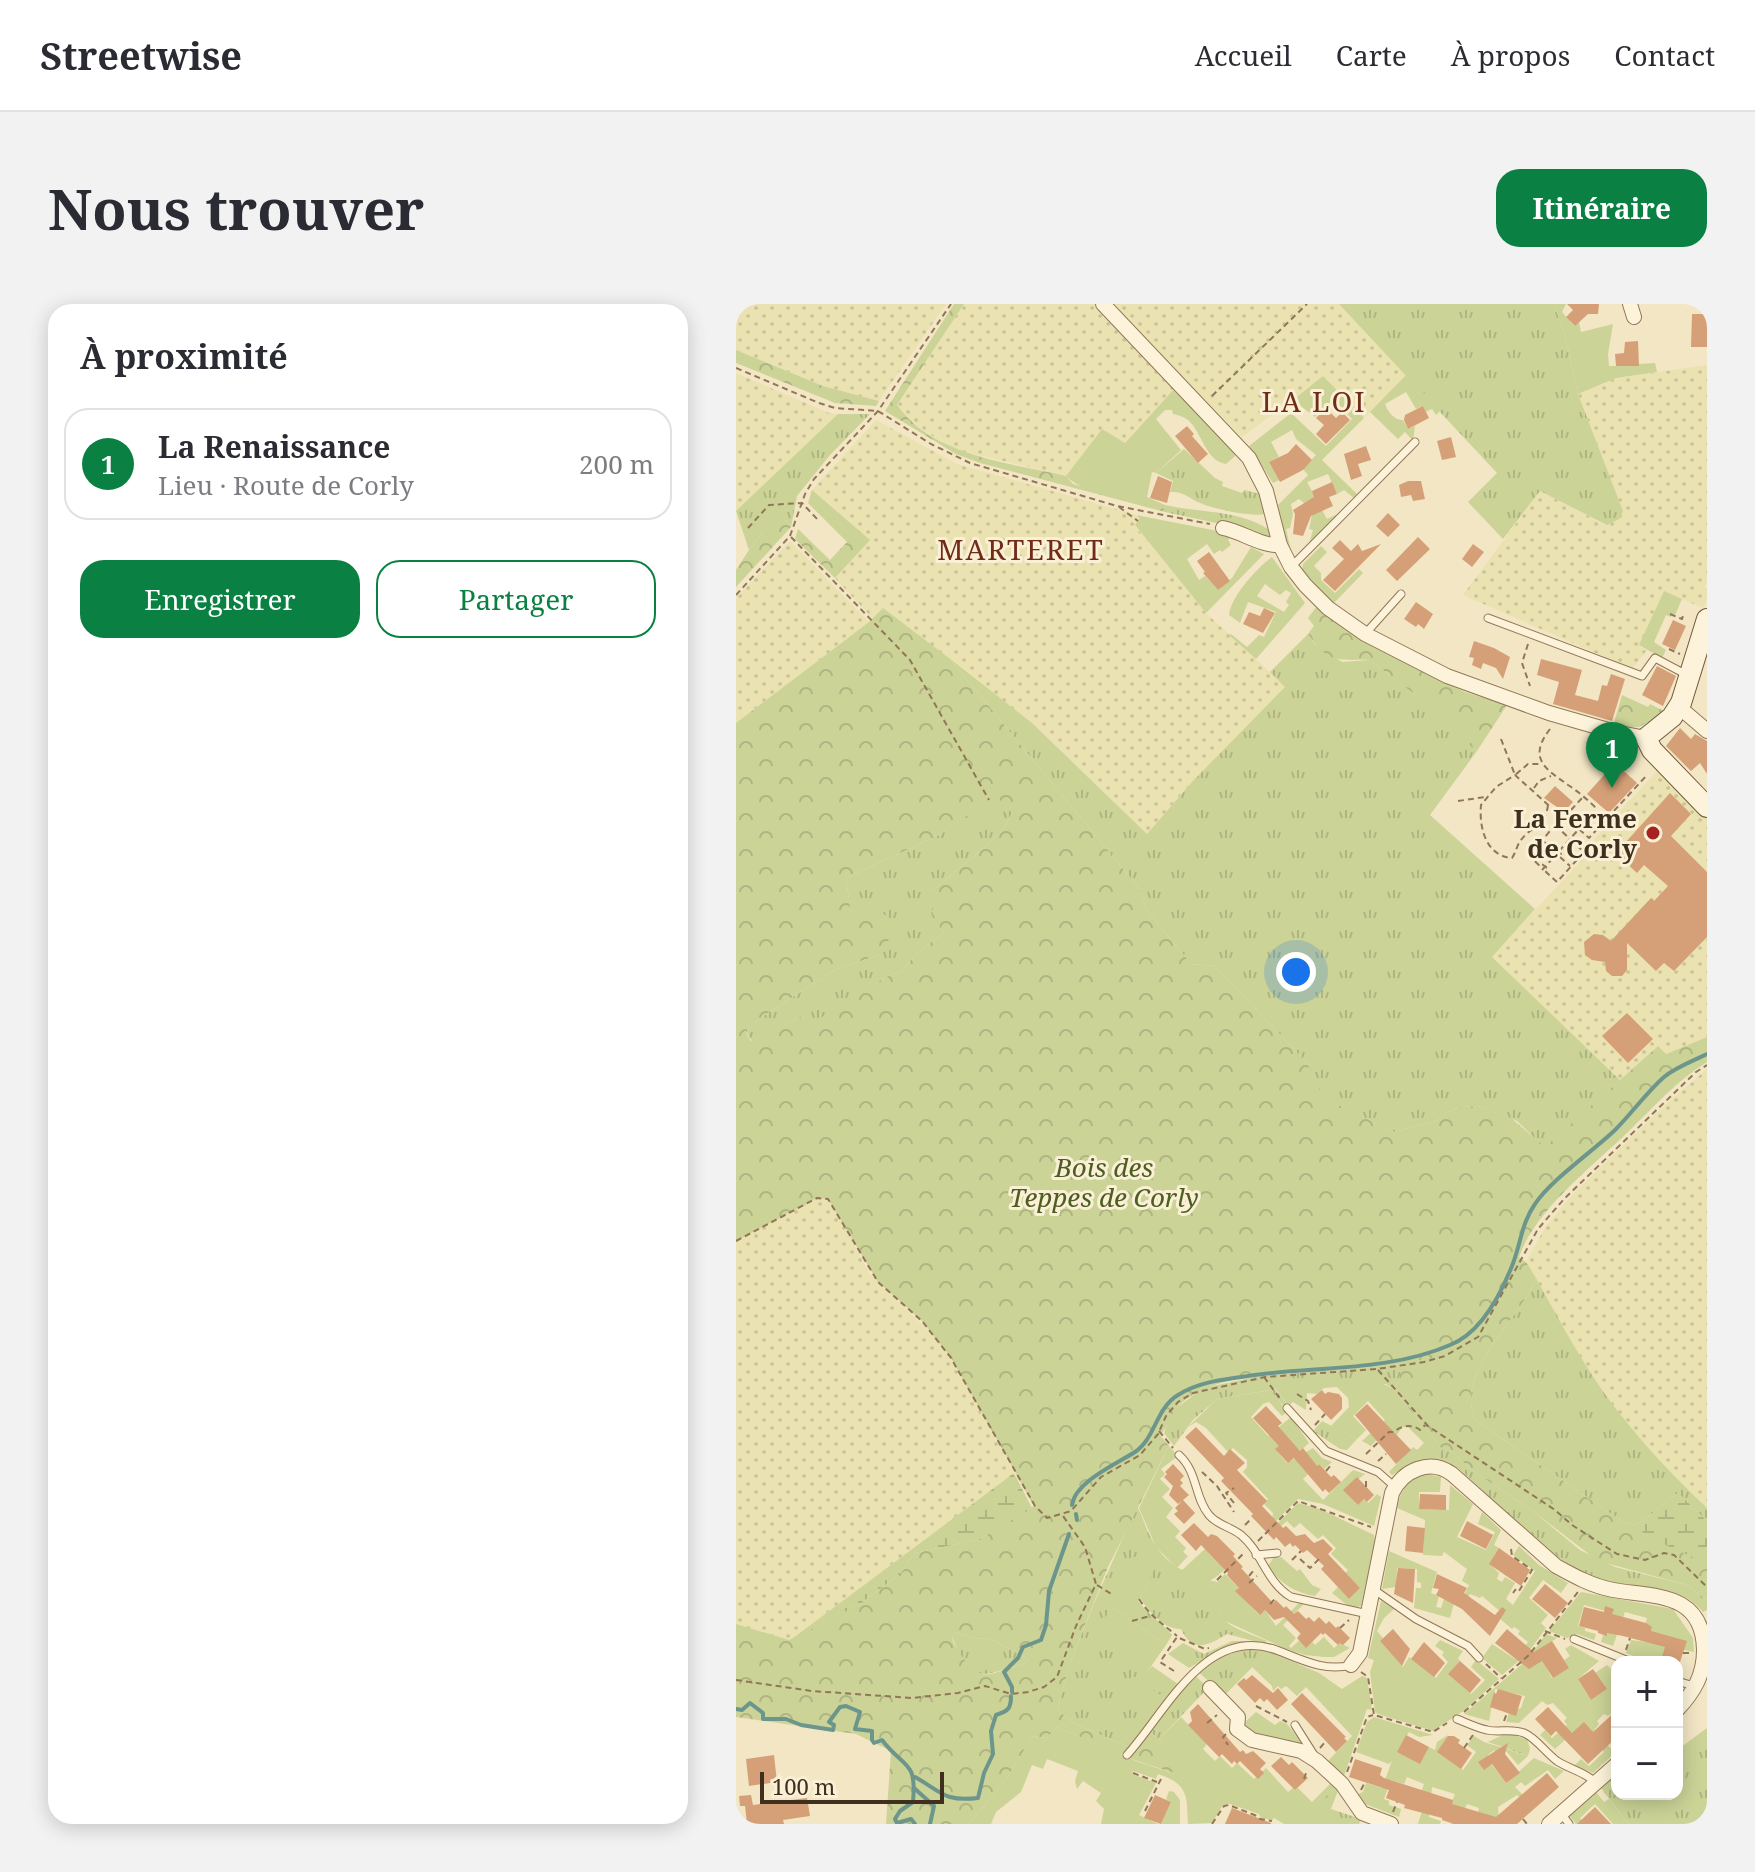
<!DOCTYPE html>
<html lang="fr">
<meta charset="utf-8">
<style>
:root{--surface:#fff;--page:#f2f2f3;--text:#2b2b33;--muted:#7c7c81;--line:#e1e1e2;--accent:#0b8043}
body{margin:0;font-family:"Noto Serif",serif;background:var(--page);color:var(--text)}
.controls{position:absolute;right:24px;bottom:24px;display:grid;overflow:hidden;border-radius:16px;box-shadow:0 4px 20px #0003}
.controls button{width:72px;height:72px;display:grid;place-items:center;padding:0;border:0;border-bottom:2px solid var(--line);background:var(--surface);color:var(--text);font:40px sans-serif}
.scale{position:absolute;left:24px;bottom:20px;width:184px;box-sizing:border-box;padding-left:8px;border:4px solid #3f2f1e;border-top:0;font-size:22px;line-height:28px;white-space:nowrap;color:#3f2f1e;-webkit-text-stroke:6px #f9f0d6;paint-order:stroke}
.you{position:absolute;left:560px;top:668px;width:28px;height:28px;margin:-20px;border:6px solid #fff;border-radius:50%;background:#1a73e8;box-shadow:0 0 0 12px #1a73e833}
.badge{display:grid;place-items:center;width:52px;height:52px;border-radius:50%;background:var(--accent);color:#fff;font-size:26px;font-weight:700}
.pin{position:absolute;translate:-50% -66px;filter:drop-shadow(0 2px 4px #0008)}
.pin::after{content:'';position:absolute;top:42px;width:28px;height:24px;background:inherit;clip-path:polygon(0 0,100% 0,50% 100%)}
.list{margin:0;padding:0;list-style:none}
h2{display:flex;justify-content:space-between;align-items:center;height:104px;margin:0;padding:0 32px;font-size:34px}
h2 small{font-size:26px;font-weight:400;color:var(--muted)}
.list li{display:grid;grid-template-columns:52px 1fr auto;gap:24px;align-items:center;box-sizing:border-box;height:112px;margin:0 16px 16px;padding:0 16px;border:2px solid var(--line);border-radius:24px}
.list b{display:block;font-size:30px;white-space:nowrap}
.list p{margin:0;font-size:26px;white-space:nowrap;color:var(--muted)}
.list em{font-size:26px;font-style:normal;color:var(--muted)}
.actions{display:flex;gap:16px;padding:24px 32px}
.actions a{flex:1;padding:18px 0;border:2px solid var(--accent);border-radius:24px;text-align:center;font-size:28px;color:var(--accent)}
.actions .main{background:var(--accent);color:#fff}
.map{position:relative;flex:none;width:971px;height:1520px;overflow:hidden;border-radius:24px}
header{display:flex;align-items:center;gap:48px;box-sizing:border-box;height:112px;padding:0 40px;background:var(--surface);border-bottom:2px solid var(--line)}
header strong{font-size:38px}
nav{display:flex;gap:44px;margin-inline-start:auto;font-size:28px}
.intro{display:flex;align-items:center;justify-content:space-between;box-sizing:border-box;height:192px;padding:0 48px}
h1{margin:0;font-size:56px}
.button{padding:20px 36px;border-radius:24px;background:var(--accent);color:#fff;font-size:28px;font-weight:700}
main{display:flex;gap:48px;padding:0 48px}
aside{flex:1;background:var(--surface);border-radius:24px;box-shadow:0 4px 20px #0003}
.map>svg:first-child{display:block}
.farmland{fill:url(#farmland-dots)}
.grass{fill:url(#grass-tufts)}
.forest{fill:url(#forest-crowns);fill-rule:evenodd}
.wetland{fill:url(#wetland-marsh)}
.garden{fill:#cbd397;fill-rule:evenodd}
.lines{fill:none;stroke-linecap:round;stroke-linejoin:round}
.stream{stroke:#6c968c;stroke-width:4}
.building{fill:#d5a077}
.lane-casing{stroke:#917758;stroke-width:9}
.street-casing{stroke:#917758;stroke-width:16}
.secondary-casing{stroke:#73583b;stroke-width:22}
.path{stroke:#917758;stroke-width:2;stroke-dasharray:6 4;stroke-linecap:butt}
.lane{stroke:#fcf3da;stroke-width:7}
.street{stroke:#fcf3da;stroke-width:14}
.secondary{stroke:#fcf3da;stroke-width:20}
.poi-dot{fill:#a72321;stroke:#f9f0d6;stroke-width:3}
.labels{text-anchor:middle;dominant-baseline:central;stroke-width:6;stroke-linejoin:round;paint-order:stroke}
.poi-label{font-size:26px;font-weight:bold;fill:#3f2f1e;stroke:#f9f0d6;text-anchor:end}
.park-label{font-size:26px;font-style:italic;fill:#4e5e22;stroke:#f9f0d6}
.neighbourhood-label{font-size:28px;letter-spacing:2px;fill:#712c18;stroke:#f9f0d6}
</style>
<header>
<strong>Streetwise</strong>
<nav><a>Accueil</a><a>Carte</a><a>À propos</a><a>Contact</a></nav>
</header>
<div class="intro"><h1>Nous trouver</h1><a class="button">Itinéraire</a></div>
<main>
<aside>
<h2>À proximité<small></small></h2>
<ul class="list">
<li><span class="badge">1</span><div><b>La Renaissance</b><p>Lieu · Route de Corly</p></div><em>200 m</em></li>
</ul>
<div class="actions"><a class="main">Enregistrer</a><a>Partager</a></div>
</aside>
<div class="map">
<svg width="971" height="1520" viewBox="0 0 971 1520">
<defs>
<pattern id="farmland-dots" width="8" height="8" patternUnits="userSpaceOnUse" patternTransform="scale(2)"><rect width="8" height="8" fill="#eae2b1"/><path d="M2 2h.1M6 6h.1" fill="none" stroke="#cac298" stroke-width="1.8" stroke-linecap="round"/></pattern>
<pattern id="grass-tufts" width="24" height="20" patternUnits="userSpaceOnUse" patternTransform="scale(2)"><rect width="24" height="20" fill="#cbd397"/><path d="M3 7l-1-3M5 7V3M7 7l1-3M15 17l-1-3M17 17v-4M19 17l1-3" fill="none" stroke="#afb582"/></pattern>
<pattern id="forest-crowns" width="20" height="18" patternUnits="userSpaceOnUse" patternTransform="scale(2)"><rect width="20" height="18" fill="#cbd397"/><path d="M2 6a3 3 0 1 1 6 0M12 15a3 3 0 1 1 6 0" fill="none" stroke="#afb582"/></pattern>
<pattern id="wetland-marsh" width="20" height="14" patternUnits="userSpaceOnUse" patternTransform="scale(2)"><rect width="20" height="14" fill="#cbd397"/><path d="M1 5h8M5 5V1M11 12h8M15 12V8" fill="none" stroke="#afb582"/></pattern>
</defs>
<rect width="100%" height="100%" fill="#f3e6c5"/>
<g class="farmland">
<polygon points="0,0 210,0 143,97 87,82 0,46"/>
<polygon points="228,0 359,0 441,81 388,139 366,125 330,172 225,147 201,135 169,113 161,102"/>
<polygon points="375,0 603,0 670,71 628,114 587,73 506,133"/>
<polygon points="971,61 971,277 968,283 971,285 971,296 967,304 928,287 903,342 911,346 896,365 727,291 804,187 870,221 887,207 842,90 880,74"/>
<polygon points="0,69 93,109 102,110 0,207"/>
<polygon points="140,116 221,160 405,212 399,222 470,309 550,383 456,478 411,530 296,419 147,304 137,315 99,274 133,236 76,186"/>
<polygon points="54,237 133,318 0,419 0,294"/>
<polygon points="922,466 971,512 971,733 929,750 922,742 884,776 755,653 861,540 858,535"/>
<polygon points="971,765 971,1204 934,1170 878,1104 846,1056 790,958 810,922 838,889 930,800"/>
<polygon points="81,894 92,895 100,906 133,969 202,1036 224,1070 278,1169 53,1337 0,1320 0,937"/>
</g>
<g class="grass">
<polygon points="603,0 818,0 829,32 842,90 887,207 883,215 871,221 804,187 767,235 732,198 761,169"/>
<polygon points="102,110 134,110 94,151 61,192 55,223 50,216 27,228 13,246 0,207"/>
<path d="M448,145L479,174L487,178L486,182L506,189L508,186L525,190L529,210C515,213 478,205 464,199C453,194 447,187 434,188L437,177L420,169Z"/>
<path d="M429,201C462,209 510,205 538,230L536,236L499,223L429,208Z"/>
<polygon points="572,330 579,340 606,358 634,356 737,434 733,441 741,447 694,511 799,605 756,653 884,776 809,844 781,817 742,802 725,803 711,808 700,817 658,828 587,794 571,759 479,662 455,660 411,606 402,583 213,354 296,419 411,530 456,478 549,383 534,368"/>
<polygon points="260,491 276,509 264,530 196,587 197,608 207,629 180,650 166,667 150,673 83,716 64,713 16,737 9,726 21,716 97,667 144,650 140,606 115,610 110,574 203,531"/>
<path d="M800,974C825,1019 849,1065 880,1105C908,1141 938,1173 971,1204V1217L942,1189L908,1216L898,1221L887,1218L739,1116C718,1067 784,1016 800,974Z"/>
<polygon points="665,1060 664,1078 656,1084 650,1080 538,1084 553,1102 549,1104 534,1086 481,1095 457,1116 438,1142 428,1129 435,1108 467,1084 524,1072"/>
<polygon points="586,1117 621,1135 611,1146 604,1145 577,1127"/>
<path d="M706,1145H713L736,1166L798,1208L844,1246L879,1263L951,1281L971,1296V1306L967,1308C939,1273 889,1289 852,1271C803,1247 764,1200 723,1165L714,1159L702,1155Z"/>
<path d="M401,1202C406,1211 409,1222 414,1232C430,1263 451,1270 481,1278L477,1282C481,1323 496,1322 531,1337L529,1340L491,1330C476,1339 457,1352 445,1325C429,1326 412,1307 404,1294L419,1264L397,1307L402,1297C412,1310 425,1318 436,1331L430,1341L376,1303L411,1368L416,1362L442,1380L417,1415L393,1443L339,1420L321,1406L334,1359L359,1297Z"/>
<path d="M220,1328L239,1335L253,1334L292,1355L290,1359C246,1371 237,1384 216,1333Z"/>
<polygon points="496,1337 510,1337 475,1351 453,1364 432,1350 447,1339 468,1350"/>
<polygon points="517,1344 532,1347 489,1391 461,1367 486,1352"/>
<polygon points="458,1370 472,1384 423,1435 414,1428"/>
<polygon points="971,1424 971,1520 892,1520 865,1484 881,1469 881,1490 941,1490 941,1446"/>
<polygon points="771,1429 791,1435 794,1445 792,1452 752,1438"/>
<polygon points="601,1481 603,1484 595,1505 625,1515 623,1520 587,1520 570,1513"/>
</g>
<g class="forest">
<path d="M218,0H228L161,101C197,152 274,159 330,172L337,180L430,205L429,208L244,159L220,150L149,107Z"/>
<polygon points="0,46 87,82 143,97 140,102 99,99 0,59"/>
<polygon points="76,186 134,236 99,274 59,235 62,225 94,256 111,238 72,199"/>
<polygon points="50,216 55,223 0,283 0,266 13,246 27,228 39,219"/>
<path d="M581,302L615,329L699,374L729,388L771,401L741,447L733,441L736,434L634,356C601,355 594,361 572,330L578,322L572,314Z"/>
<path d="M147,304L213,354L402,583L411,606L455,660L479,662L571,759L588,794L658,828L700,817L711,808L725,803L742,802L775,814L809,843L922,742L930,750L971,733V758C941,776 917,804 892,828C857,862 799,906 783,953L790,958L800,974C784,1016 718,1067 739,1116L887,1218L898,1221L908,1217L942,1189L971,1217V1296L951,1281L862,1257L798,1208L736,1166L713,1145H706L656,1084L664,1078V1060C605,1070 495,1059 448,1097C433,1109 435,1120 424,1131L433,1142L372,1263L334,1359L321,1406L339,1420L393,1443L385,1451L321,1423L311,1434L297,1432L271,1474L233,1520H150L155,1447L120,1430L0,1413V1320L53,1336L124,1300L164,1270L179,1249L244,1235L298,1202L215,1054L186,1017L142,978L92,895L81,894L0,937V419L133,318ZM260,492L276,509L264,530L196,587V608L207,629L180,650L166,667L150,673L83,715L64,713L15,737L9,727L21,716L97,667L144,650L158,627L153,613L140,606L115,609L110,574L203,531ZM220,1328L239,1335L253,1334L292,1355L290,1359C245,1372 244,1383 217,1338L216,1333Z"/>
<polygon points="886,391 912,403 914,400 926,406 934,406 903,423 877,422"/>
<polygon points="414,1428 423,1435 440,1470 393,1454"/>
</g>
<g class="wetland">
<polygon points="278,1169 296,1204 244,1235 179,1249 164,1270 124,1300 53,1337"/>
<path d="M942,1189L971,1217V1261C947,1246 918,1240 898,1221L908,1216Z"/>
</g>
<g class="garden">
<polygon points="818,0 830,0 826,8 838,22 843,18 845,28 877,20 872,50 873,62 903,62 903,60 919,59 921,68 880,74 842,90 829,32"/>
<path d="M670,71L705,106L700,111L696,105L690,108L687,102L680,105L670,88L649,100C652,108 658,116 667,116L672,125L679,122L677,137L669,128L662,135L634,108Z"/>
<polygon points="587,72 628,114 586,156 621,190 618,194 608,186 601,190 592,170 571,178 591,215 602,210 573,240 577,226 573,225 577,206 563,195 555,200 557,210 554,224 550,225 555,247 548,234 542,201 572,171 567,165 580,151 560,135 556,126 535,138 543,153 533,158 543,176 537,179 513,142 555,109 590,142 616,115 602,100 594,108 589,104 579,113 557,96"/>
<path d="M437,86L500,145L499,152L490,160C467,156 466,124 449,114C446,112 441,111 437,110L436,106H429L420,115L445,146L420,169L416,168L411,193L429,201L430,205C402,198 349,192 330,172L366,125L389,139Z"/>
<polygon points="405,212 497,230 492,236 495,241 486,248 484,246 478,250 471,240 451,255 463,276 469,272 482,286 496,274 515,243 528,250 470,309 399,221"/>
<polygon points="585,242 591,248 578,262 585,269 585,276 599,289 623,265 627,269 597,300 566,267 567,260"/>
<path d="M536,253L569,299L520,355L493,331L495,330L511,343L523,331L528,333L540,308L512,298L504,319L493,311C495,292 521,264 536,253ZM529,280L544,291L550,286L555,289L550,298L553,301L548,308L521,292Z"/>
<polygon points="928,287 946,295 939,311 936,310 935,313 930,311 918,338 930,346 926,354 903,341"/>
<polygon points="643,1078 656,1084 706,1145 702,1155 676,1159 656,1171 653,1168 677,1143 681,1146 688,1139 672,1123 666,1123 661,1131 650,1126 635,1142 626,1137 649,1116 632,1097 617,1112 630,1126 621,1135 595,1122 613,1103 612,1094 601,1083 588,1084 581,1090 571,1089 570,1106 557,1098 553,1102 538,1083"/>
<polygon points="535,1086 551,1108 546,1112 533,1098 527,1100 515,1113 532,1132 555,1113 573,1139 564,1147 552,1134 540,1146 551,1159 577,1144 586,1154 596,1158 588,1165 583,1160 567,1175 587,1196 617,1166 629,1170 608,1186 622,1201 628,1195 632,1199 641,1190 645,1193 638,1222 587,1200 562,1195 535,1222 537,1209 528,1200 532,1195 507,1168 511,1163 511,1156 497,1144 492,1148 470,1124 460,1118 452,1123 481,1095"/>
<polygon points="433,1142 442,1152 425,1165 429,1170 424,1175 434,1185 426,1193 437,1204 430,1213 444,1227 439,1233 450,1244 447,1248 452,1252 441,1264 420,1243 403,1204"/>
<path d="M691,1170L705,1173L704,1188H683V1205L713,1206L714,1181L737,1200L721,1233L750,1246L759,1228L742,1220L746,1208L765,1226L758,1241L763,1244L754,1260L763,1269L761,1275L766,1278L769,1273L779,1279L770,1295L777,1301L799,1267L777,1251L783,1242L803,1261L832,1279L825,1289L807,1276L793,1294L812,1311L805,1319L810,1324L791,1350L766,1371L746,1354L756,1340L779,1355L792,1338L782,1330L784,1327L778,1323L776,1325L763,1314L766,1309L746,1292L744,1294L734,1290L731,1295L727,1293L733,1281L726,1277L731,1265L708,1248L706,1252L687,1251L689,1216L661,1204C665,1185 672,1175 691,1170Z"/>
<polygon points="562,1199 584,1205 638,1231 639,1240 625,1302 615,1304 596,1289 602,1283 613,1295 624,1284 609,1269 612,1266 595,1250 600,1244 587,1231 582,1235 564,1219 558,1224 551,1217 544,1223 541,1220"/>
<path d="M469,1245L484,1260L495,1259C475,1280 471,1282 445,1267Z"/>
<polygon points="653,1247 701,1268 695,1289 703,1292 700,1303 705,1304 708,1295 718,1299 714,1314 678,1304 680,1284 685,1284 685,1279 681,1278 681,1265 661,1264 660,1283 646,1285"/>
<polygon points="397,1252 419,1264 397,1307 374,1296"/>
<path d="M538,1253H545L561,1267L564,1265L576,1281L585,1285L579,1292C560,1289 543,1279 532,1262Z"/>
<polygon points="489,1270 503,1284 500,1287 523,1311 529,1306 540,1322 563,1299 568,1300 547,1321 560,1334 553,1342 555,1344 565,1335 562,1332 566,1327 579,1341 588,1333 598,1344 604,1339 614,1344 598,1353 588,1353 569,1351 550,1345 489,1317 474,1295 477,1282"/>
<polygon points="845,1288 937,1305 957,1334 958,1348 948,1346 926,1356 927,1358 912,1358 890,1349 895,1336 912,1338 916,1323 909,1321 911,1314 889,1308 877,1342 865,1338 867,1331 871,1331 876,1309 848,1301 842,1322 849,1324 849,1327 860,1330 858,1336 841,1330 831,1334 813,1327"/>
<polygon points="645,1297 658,1305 648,1314 641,1327 647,1334 644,1337 667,1363 673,1353 700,1374 712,1358 706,1351 708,1348 699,1342 704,1336 727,1347 722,1354 724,1357 713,1370 735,1390 749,1376 735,1363 740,1356 763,1375 730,1405 697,1427 642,1410 639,1408 634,1368 638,1356 632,1354"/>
<polygon points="376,1303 430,1341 411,1368 357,1331"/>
<polygon points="810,1330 821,1334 801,1347 816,1374 832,1364 828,1356 834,1352 829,1345 835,1341 863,1357 842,1375 855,1396 871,1385 859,1369 871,1361 881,1371 881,1404 872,1412 868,1410 861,1417 863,1420 858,1426 879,1449 857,1469 839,1461 845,1455 853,1462 868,1448 858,1437 840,1426 819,1445 804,1431 809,1426 816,1434 831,1421 828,1417 831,1414 817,1399 811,1401 806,1397 783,1419 770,1418 773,1409 785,1404 789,1392 759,1385 753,1417 728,1410 791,1356"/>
<polygon points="532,1347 583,1369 606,1385 626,1372 631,1374 636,1406 631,1405 608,1472 591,1458 616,1432 570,1383 561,1392 550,1382 545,1385 542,1382 537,1387 536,1382 516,1363"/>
<polygon points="397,1372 426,1392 414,1409 385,1389"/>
<polygon points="520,1408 539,1421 544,1417 551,1420 565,1438 563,1440 525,1430 515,1431 507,1420"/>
<path d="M445,1413L471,1440L467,1445L479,1457L484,1452L496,1464L501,1459L518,1475L530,1464L552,1488L557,1484L559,1486L562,1484L576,1498L597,1477L601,1481L571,1513L587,1520H548L538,1514L536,1516L525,1514L523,1510L494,1500L487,1501L476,1519L452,1520C451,1491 452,1480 422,1470L420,1475L397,1467L396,1470L420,1479L403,1511L422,1520H365L368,1505L360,1497L365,1489L347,1477L341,1485L339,1477L342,1467L311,1455L307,1465L296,1461L285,1488L260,1508L255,1520H233L271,1474L297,1432L311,1434L321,1423L400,1457L439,1470L423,1435Z"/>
<polygon points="638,1413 697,1431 683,1433 673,1428 662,1447 684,1459 693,1443 699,1446 701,1438 712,1431 705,1450 727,1466 740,1448 731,1441 738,1432 748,1438 792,1452 782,1461 769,1446 760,1449 758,1446 752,1451 752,1456 770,1479 798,1454 828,1467 819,1475 812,1466 789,1482 785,1478 779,1483 788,1492 785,1495 781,1491 762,1503 763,1518 742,1508 743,1504 731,1500 722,1520 715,1520 721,1502 715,1500 719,1490 696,1483 693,1513 705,1517 704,1520 682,1520 686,1507 680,1504 688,1480 671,1473 668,1480 655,1476 648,1495 653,1497 653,1501 665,1505 663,1513 629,1500 622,1490 627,1488 630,1479 646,1484 656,1457 653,1460 620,1448 631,1418"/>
<polygon points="433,1487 438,1488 444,1496 444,1520 425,1520 435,1498 430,1495"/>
<polygon points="860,1488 868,1498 873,1495 892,1520 877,1520 859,1500 844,1514 849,1520 840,1520 833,1511"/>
</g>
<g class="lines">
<g class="stream">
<path d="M336,1201C339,1178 380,1160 399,1148C419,1135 420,1104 442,1091C462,1078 489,1075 512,1072C578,1062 652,1068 714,1041C745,1029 764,992 776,962C785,940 785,920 799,900C815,876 856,848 879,826C896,809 910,789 928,773C940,763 957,757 971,750"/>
<polyline points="340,1210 341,1216"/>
<polyline points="276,1388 276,1383 268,1368 282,1354 287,1343 305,1336 310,1321 313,1287 333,1230"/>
<path d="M0,1405L6,1406L14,1399L27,1409V1415H50L65,1421L97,1426L98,1421L93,1418L104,1403L110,1402L124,1408L119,1425L136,1427V1436L138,1439L146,1436C168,1465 181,1455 177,1498L164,1507L159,1515L161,1519L175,1515L179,1520"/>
<path d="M179,1473C206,1488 208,1498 242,1494L248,1469L257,1450L255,1427L260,1411C272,1407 275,1405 275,1392"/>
<polyline points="178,1484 198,1502 194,1520"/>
</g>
</g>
<g class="building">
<polygon points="831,0 863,0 862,10 852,10 839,22 830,13 837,6"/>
<polygon points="956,10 971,10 971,43 955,43"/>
<polygon points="902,37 903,62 880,62 879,50 888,49 889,38"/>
<polygon points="687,102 693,114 672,125 668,116 669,111"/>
<polygon points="590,104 600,114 606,108 614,116 590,140 580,130 588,121 580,114"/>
<polygon points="451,122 458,130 456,132 472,150 462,159 439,132"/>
<polygon points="715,133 720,153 706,156 701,137"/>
<polygon points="560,140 576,156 567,166 544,178 533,158 552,149"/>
<polygon points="630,142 635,156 622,160 626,172 615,176 608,150"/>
<polygon points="422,172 436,178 431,199 414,194"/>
<polygon points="672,177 685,177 689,195 677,197 675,191 665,193 663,181"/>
<polygon points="596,178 601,190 593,193 597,202 575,212 567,232 557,230 559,210 557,206 578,193 576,187"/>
<polygon points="652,209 664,221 652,233 640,222"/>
<polygon points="682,233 694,245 661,277 650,266"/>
<polygon points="604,236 615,247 622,240 626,247 645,240 599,287 587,276 608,255 596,244"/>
<polygon points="737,240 748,248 736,263 726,255"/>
<polygon points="473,248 494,277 482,286 467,269 469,268 461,257"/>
<polygon points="680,298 697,310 688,325 682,320 680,323 668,315"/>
<polygon points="528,304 539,309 527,329 507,320 513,308 524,312"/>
<polygon points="937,316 950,322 939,346 926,340"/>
<polygon points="738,337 758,344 774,353 767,375 760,364 747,359 745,365 736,361 738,354 733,353"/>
<polygon points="805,355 846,366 839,391 862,397 866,381 871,382 875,370 889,375 876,417 817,400 823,378 801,371"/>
<polygon points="921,362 940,372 927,402 906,391"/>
<polygon points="944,424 955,435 959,430 971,437 971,470 964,459 955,467 930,442"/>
<polygon points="879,459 901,479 873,509 851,490"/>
<polygon points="819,482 837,498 828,508 808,494"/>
<polygon points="934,489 955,510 935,532 971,568 971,633 938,667 928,659 920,667 891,639 891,666 886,672 876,672 870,667 869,658 856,656 849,651 848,638 858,630 867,631 875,637 915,594 918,597 932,582 908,561 901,569 880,549"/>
<polygon points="891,709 917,735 892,759 866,732"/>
<polygon points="586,1086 589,1090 592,1088 603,1090 606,1094 606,1105 595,1116 575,1095"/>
<polygon points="631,1100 675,1146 660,1160 619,1111"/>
<polygon points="530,1102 546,1119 542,1122 564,1147 567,1144 581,1162 583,1160 595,1173 598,1171 605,1178 593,1189 589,1185 587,1188 558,1154 552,1159 539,1145 543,1142 517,1114"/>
<polygon points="460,1123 488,1152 494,1145 509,1159 501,1166 531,1197 526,1202 547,1224 550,1222 560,1232 569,1230 578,1239 587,1235 597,1245 592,1250 624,1284 613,1295 585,1265 588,1262 571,1246 567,1249 559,1241 557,1243 554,1239 549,1243 540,1233 538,1236 515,1212 517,1210 485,1177 488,1174 449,1133"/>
<polygon points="437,1160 448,1172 444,1176 447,1179 444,1182 453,1191 447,1196 459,1209 448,1220 438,1210 442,1207 439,1204 446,1197 442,1200 433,1191 437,1182 428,1173 431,1170 429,1168"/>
<polygon points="621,1173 638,1191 631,1198 628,1195 622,1201 607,1186"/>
<polygon points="684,1190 710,1191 710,1206 683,1205"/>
<polygon points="731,1217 757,1231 750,1245 724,1232"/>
<polygon points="458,1219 472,1233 475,1230 481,1232 499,1250 497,1252 507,1263 505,1264 537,1299 540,1296 548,1304 550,1302 558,1310 562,1307 570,1315 573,1313 578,1318 583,1313 590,1320 593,1317 600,1324 602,1322 614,1334 607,1341 604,1339 602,1341 589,1329 587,1331 585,1329 570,1344 561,1334 565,1330 548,1313 538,1316 529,1306 524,1311 499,1287 503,1284 491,1271 492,1269 465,1241 460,1247 445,1231"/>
<polygon points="671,1222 689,1224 687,1249 669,1247"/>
<polygon points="763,1244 794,1266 785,1282 753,1260"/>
<polygon points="662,1264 679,1265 677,1299 658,1290"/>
<polygon points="701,1270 731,1284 728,1289 759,1311 766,1303 770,1306 754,1332 726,1305 700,1291 703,1285 697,1284"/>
<polygon points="809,1280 832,1299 819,1314 796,1295"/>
<polygon points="869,1302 878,1305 876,1310 910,1319 916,1323 915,1327 951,1337 944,1358 925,1356 929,1343 887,1332 871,1329 871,1332 862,1329 862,1327 843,1322 848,1303 868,1308"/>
<polygon points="657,1325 674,1345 666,1362 644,1337"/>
<polygon points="771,1325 798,1348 816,1337 833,1364 817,1374 806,1357 793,1365 759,1339"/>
<polygon points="688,1338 709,1359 698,1373 675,1355"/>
<polygon points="724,1357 745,1376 734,1389 712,1370"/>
<polygon points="857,1365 871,1385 855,1396 842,1375"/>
<polygon points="516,1371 537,1389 542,1384 552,1396 541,1406 531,1395 528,1398 524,1394 519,1399 501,1380 508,1374 510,1376"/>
<polygon points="762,1385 786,1392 780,1412 754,1403 758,1388 760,1390"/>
<polygon points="566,1389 610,1433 608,1434 611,1437 600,1448 555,1400"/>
<polygon points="462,1400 504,1448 507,1446 510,1450 517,1447 530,1459 524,1465 528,1469 522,1475 504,1457 501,1460 498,1457 496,1460 486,1450 483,1453 452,1421 456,1417 454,1408"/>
<polygon points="812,1403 836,1429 848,1418 857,1428 881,1406 881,1433 852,1460 820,1427 815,1432 799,1415"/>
<polygon points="670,1431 693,1443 684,1460 661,1448"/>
<polygon points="712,1432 718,1432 724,1436 722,1439 736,1449 725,1465 701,1448"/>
<polygon points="772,1439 769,1450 784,1469 770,1479 756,1460 748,1466 742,1458"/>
<polygon points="38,1451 41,1478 13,1482 10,1455"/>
<polygon points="545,1453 553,1461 556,1458 572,1474 559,1486 535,1462"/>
<polygon points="619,1455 646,1464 644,1471 648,1474 717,1496 716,1500 760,1513 811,1469 823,1483 781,1520 718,1520 706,1516 706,1514 668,1504 669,1501 650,1494 653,1486 613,1473"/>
<polygon points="15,1491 17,1501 71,1494 74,1512 47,1516 48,1520 11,1520 9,1502 4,1502 3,1492"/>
<polygon points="419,1491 435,1498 425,1520 408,1514"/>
<polygon points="859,1503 875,1520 841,1520"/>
<polygon points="496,1504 535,1519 535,1520 489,1520"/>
</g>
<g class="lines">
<g class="lane-casing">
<g id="lane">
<polyline points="555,263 679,138"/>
<polyline points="752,314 906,372 919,354 951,371"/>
<polyline points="629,330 665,290"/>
<polyline points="551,1104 590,1147 642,1168 659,1183"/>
<path d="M443,1151C462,1168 458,1193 473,1211C481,1221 495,1223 505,1231C526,1248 530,1278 555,1293L632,1310"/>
<polyline points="520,1251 541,1249"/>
<polyline points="637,1285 680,1315 732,1342 743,1354"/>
<polyline points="838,1335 895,1358"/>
<polyline points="941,1377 958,1382"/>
<path d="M721,1415C731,1419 741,1424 751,1426C763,1429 775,1424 788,1429C800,1434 810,1449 821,1457C833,1465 849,1468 859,1478"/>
<polyline points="559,1421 578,1451"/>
<path d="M391,1451C430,1408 471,1318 543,1347C566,1356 590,1368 615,1361"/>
<polyline points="825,1509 833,1520"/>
</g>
</g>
<g class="street-casing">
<g id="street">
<polyline points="367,0 513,154 530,187 544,241 555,263 569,281 592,304 629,330 711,372 813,409 879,428 910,434"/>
<polyline points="894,0 898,13"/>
<path d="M487,224C507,228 524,242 544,241"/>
<polyline points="943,403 971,427"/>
<path d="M615,1361L624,1349L656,1189C667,1166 694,1154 716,1170L820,1262C838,1272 856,1282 877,1286C918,1293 967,1288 968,1346C968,1371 958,1388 941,1406"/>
<polyline points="474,1384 502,1413 501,1425 516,1436 565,1447 581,1457 606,1480 626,1509 655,1520"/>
<polyline points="813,1520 881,1460"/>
</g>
</g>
<g class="secondary-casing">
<polyline id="secondary" points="971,315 945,399 936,413 910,434 916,446 971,503"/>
</g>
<g class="path">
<polyline points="0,64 83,99 99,104 142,107 195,140 234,159 381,202 474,220"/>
<polyline points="476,92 571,0"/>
<polyline points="383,203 402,217"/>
<polyline points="12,224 33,201 66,199 83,217"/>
<polyline points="55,233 174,356 253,496"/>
<polyline points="0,291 54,232 69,190 78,175 142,107 215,0"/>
<polyline points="934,310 946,315 947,312"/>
<polyline points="792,340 786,359 794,382"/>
<polyline points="933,345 944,350"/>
<path d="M814,425C791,455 810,465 832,481C843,488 853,497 862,506"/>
<polyline points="765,435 779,471 792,460 805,460"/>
<polyline points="798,484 803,477 815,472"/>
<polyline points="722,497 749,493"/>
<path d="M812,501C809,524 796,521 785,536C781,541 780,548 776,554C749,552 743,522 745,501L760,483L779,471L841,527"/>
<polyline points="835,506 847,493"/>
<polygon points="819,521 848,548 821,578 810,568 812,565 806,560 804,562 793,552"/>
<polyline points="807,537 817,546"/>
<polygon points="821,546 825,550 821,554 817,550"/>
<polyline points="823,547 843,525 853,534 911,471"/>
<polyline points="824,553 834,562"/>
<polyline points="806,566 817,554"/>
<polyline points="0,937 81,894 92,895 142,978 186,1017 215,1054 299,1202 311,1214 335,1207 365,1173 404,1151 422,1130 430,1112 442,1098 457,1089 529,1073 641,1065 688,1058 709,1052 742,1033 802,925 828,895 960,768 971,761"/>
<polyline points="642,1066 692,1122 819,1206 836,1221 881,1250 909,1256 928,1249 938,1251 971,1283"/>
<polyline points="528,1073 545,1096"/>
<polyline points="561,1090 572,1097 575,1106"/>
<polyline points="579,1121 589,1110"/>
<polyline points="423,1127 437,1144"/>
<path d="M630,1150L653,1128H658C667,1120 678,1121 684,1126L689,1121"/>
<polyline points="642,1157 650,1150"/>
<polyline points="590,1167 596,1160"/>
<polyline points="466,1168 481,1182 498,1208"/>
<polyline points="630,1183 630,1174"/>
<polyline points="498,1199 490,1189 498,1184"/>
<polyline points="509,1221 516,1214"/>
<polyline points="522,1237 562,1197 635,1223"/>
<polyline points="775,1245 776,1252 796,1266 783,1287 780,1285 777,1289"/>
<polyline points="564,1255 574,1264 585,1253"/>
<polyline points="556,1256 565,1247"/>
<polyline points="513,1272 518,1266"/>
<polyline points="481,1276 508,1249"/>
<polyline points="513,1279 521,1272"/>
<polyline points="361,1281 377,1291"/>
<path d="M403,1295C413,1311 427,1320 441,1332"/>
<polyline points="534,1300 540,1294"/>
<polyline points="396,1317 414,1312"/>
<polyline points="604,1324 613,1316"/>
<polyline points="809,1327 829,1335"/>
<polyline points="890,1346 894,1334"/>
<polyline points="947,1349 955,1349"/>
<polyline points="750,1360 765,1374"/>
<polyline points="438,1367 424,1358 441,1333 469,1345 473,1344"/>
<polyline points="625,1368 632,1373 638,1411 697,1428 711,1419"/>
<polyline points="0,1376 76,1387 176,1394 222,1389 249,1382 275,1390 292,1388 308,1383 321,1373 340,1322 360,1280 349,1243 327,1212"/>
<polyline points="520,1402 551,1418"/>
<polyline points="728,1408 793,1351 842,1288"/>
<polyline points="768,1417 771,1409"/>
<polyline points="471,1419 481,1411"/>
<polyline points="490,1430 487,1433 492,1441"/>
<polyline points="584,1444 590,1437"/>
<polyline points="728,1444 737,1431"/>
<polyline points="611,1468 631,1413 637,1411"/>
<polyline points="397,1469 421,1478"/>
<polyline points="568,1475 571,1466"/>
<polyline points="625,1486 629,1478"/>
<polyline points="409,1507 425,1475"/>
<polyline points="657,1508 661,1498"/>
<polyline points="787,1515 791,1520"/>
<polyline points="476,1520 488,1502 493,1501 521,1512 524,1515 536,1517"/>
</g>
<use href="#lane" class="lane"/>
<use href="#street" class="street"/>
<use href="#secondary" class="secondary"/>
</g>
<circle class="poi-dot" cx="917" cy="529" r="8"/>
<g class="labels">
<g class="poi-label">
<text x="901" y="514">La Ferme<tspan x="901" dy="30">de Corly</tspan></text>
</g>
<g class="park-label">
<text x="368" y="863">Bois des<tspan x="368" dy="30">Teppes de Corly</tspan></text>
</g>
<g class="neighbourhood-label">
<text x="578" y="97">LA LOI</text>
<text x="285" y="245">MARTERET</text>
</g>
</g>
</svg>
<div class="controls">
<button>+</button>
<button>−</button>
</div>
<div class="scale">100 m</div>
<div class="you"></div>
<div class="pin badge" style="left:876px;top:484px">1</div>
</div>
</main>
